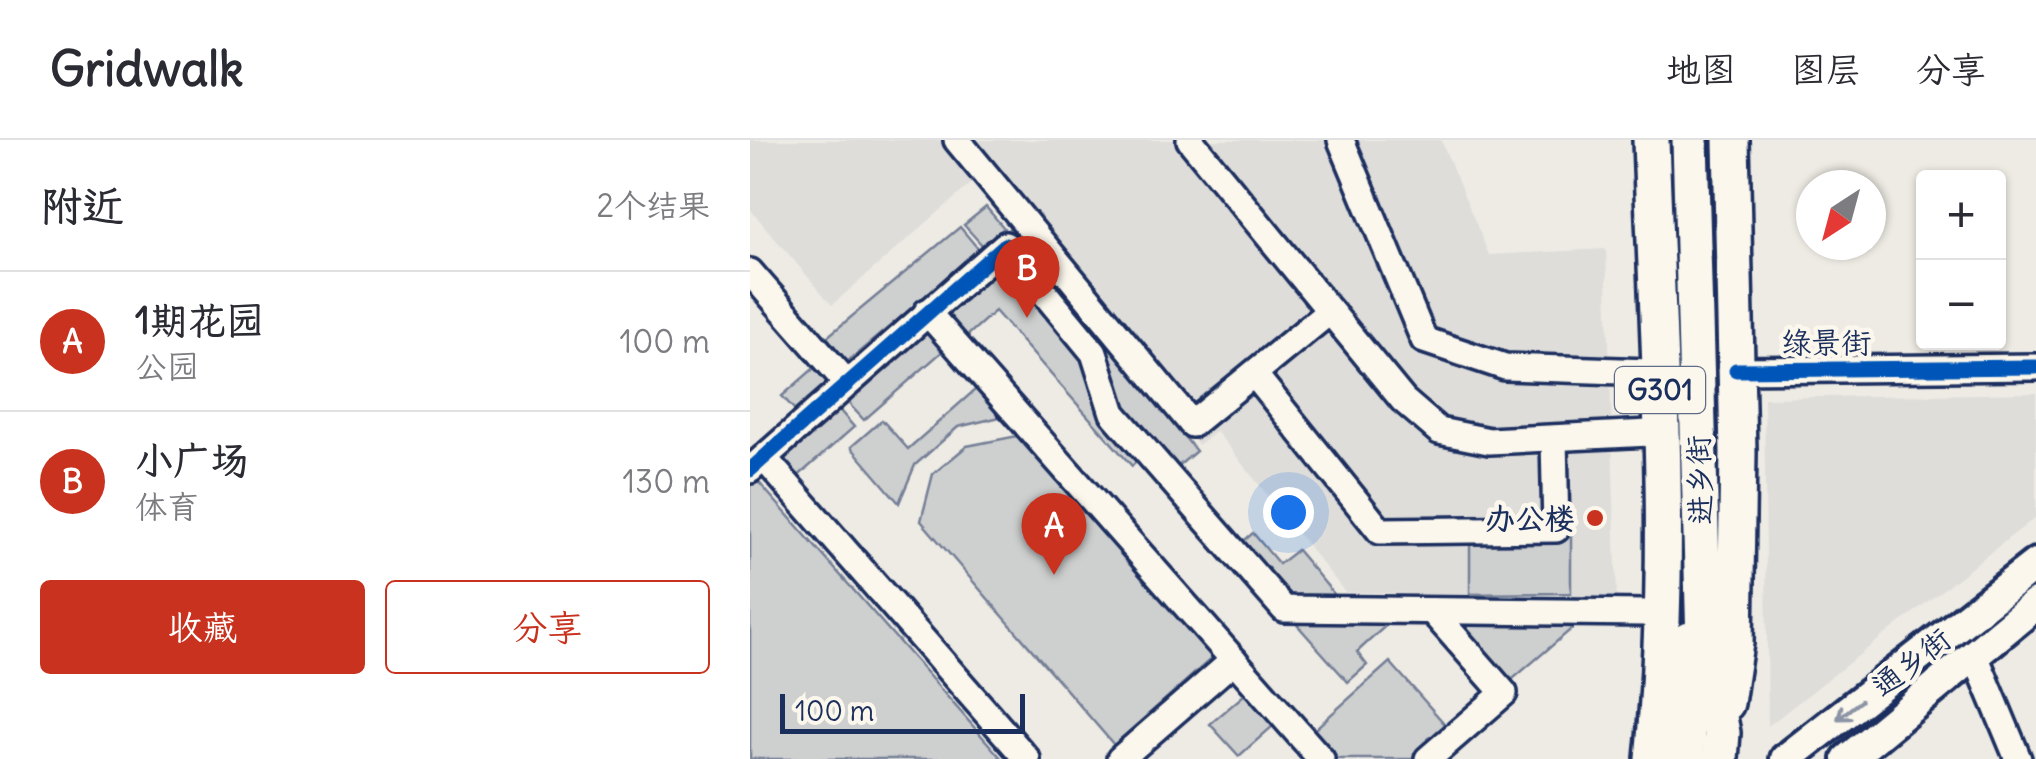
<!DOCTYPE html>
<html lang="zh">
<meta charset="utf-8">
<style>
:root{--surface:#fff;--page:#f2f2f3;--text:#2b2b33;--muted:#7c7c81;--line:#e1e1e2;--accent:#c8321e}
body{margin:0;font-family:Delius,"LXGW WenKai TC",sans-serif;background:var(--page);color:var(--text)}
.controls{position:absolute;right:30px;top:30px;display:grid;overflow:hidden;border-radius:10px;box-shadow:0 2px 8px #0004}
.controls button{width:90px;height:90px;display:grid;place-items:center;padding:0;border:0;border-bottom:2px solid var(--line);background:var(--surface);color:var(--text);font:50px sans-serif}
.compass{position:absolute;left:1046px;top:30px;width:90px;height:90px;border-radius:50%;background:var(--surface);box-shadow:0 2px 8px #0004;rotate:216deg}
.scale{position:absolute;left:30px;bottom:25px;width:245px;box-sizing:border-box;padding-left:10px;border:5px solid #1b2f5e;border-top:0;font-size:28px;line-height:35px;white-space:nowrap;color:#1b2f5e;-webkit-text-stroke:8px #fbf7ec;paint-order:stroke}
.you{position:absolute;left:538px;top:372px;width:35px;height:35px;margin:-25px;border:8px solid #fff;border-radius:50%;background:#1a73e8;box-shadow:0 0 0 15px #1a73e833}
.badge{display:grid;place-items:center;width:65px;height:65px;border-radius:50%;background:var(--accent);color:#fff;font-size:32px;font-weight:700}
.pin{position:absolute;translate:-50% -82px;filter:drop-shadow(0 2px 5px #0008)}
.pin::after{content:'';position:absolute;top:52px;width:35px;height:30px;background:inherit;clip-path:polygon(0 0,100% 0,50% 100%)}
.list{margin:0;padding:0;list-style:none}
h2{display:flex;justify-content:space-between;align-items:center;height:130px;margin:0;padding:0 40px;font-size:42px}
h2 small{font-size:32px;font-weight:400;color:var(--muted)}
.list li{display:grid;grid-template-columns:65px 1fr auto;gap:30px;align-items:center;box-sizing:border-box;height:140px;padding:0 40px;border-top:2px solid var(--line)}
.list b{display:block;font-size:38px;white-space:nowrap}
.list p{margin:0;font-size:32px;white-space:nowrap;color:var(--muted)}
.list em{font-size:32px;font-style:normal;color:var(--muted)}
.actions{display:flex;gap:20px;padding:30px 40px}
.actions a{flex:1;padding:22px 0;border:2px solid var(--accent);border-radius:10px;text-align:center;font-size:35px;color:var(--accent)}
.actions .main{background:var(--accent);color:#fff}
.map{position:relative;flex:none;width:1286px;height:619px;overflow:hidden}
header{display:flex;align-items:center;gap:60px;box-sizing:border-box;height:140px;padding:0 50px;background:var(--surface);border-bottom:2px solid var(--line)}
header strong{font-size:48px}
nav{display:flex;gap:55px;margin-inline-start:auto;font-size:35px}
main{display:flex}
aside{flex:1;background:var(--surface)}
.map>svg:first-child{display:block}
.built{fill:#deddda}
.green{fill:#cecfcf;stroke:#747f96;stroke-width:2.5}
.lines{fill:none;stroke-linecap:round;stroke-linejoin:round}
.minor-casing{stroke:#1b2f5e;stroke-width:32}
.major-casing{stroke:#1b2f5e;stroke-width:38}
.highway-casing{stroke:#1b2f5e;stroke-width:42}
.minor{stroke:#fbf7ec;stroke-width:25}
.major{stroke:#fbf7ec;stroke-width:30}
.highway{stroke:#fbf7ec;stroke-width:35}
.cycleway-casing{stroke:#fbf7ec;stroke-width:21}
.cycleway{stroke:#0057b8;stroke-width:15}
.oneway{stroke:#8b93a5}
.poi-dot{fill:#c8321e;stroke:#fbf7ec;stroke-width:4}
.labels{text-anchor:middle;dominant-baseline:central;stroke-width:9;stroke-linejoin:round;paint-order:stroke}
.shield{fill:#fbf7ec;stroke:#5e6b89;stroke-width:2.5}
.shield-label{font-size:28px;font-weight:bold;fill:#1b2f5e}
.street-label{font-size:30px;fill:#1b2f5e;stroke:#fbf7ec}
.poi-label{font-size:30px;font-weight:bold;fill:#1b2f5e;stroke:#fbf7ec;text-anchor:end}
</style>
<header>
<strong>Gridwalk</strong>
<nav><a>地图</a><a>图层</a><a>分享</a></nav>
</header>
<main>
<aside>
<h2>附近<small>2个结果</small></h2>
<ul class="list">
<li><span class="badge">A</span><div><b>1期花园</b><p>公园</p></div><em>100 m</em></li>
<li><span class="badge">B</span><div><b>小广场</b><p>体育</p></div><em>130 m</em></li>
</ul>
<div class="actions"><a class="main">收藏</a><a>分享</a></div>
</aside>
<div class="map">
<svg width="1286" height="619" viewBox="0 0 1286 619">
<rect width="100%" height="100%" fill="#eeebe4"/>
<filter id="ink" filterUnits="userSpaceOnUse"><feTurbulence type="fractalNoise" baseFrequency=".01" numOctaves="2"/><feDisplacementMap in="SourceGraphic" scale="20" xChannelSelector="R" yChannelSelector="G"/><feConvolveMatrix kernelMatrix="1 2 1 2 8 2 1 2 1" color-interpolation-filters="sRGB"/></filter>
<g filter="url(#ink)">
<g class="built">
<polygon points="0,0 691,0 739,115 856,109 867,459 595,452 466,291 448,305 229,37 82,165 0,69"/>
<polygon points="1286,253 1286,377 1018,586 1014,258"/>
</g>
<g class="green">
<polygon points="236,67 254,88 233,106 214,85"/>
<polygon points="210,87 230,111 97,222 77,197"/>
<polygon points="261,87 446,311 425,329 371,265 254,93"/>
<polygon points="243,127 260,131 339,219 392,317 382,326 245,171 217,196 194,170"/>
<polygon points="173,189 193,211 114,280 100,265 100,252"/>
<polygon points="70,223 83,237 45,270 32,256"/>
<polygon points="226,249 250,277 208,287 165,325 149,363 101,307 132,280 158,309"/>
<polygon points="80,270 91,272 104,287 45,339 32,324 33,310"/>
<polygon points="267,296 463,517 364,605 171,381 183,334 217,306"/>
<polygon points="5,338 252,619 0,619 0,342"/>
<polygon points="821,392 821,453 720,454 720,393"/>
<polygon points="503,393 529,424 547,410 589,460 536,459 489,405"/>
<polygon points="542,479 642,480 607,512 617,525 598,542"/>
<polygon points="707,485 825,486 757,544"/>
<polygon points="640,522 700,590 667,619 581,619 559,594"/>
<polygon points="495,554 523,586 489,616 460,584"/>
</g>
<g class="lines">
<g class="minor-casing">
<g id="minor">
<polyline points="207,0 442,284 580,171"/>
<polyline points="440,0 653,260 689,291 739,301 900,293"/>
<polyline points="591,0 674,200 755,227 899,232"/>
<polyline points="0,132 96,242"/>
<polyline points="177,172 571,619"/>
<polyline points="986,230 1286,227"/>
<polyline points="504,234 630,391 806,389 804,299"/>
<polyline points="14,318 277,619"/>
<polyline points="0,330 255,105 344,213 363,273 534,469 897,473"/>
<polyline points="1224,513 1268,619"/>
<polyline points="370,619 484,520"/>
<polyline points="678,619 754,553 682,471"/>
</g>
</g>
<g class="major-casing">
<g id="major">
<polyline points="1036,619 1286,424"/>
<polyline points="1098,619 1286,464"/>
</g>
</g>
<g class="highway-casing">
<g id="highway">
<path d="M901,0C908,205 924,414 903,619"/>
<polyline points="940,0 954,502 972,593 970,619"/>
<polyline points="976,563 985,503 988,312 981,0"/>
<polyline points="936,619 940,500"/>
</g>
</g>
<use href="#minor" class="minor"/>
<use href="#major" class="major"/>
<use href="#highway" class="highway"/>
<g class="cycleway-casing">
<g id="cycleway">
<polyline points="986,230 1286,227"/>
<polyline points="0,330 255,105"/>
</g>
</g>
<use href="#cycleway" class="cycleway"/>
</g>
<defs><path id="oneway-shaft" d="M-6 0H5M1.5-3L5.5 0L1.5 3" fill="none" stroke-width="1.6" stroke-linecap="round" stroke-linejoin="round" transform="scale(2.5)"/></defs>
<use class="oneway" href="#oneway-shaft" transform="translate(1099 570) rotate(142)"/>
</g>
<circle class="poi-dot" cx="845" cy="378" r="10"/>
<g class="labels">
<rect class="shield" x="865" y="227" width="90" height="46" rx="8"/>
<g class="shield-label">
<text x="910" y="250">G301</text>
</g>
<g class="street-label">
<text x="1076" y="202">绿景街</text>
<text transform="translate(949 340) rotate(-92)">进乡街</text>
<text transform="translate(1161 522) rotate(-38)">通乡街</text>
</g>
<g class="poi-label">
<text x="825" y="378">办公楼</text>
</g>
</g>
</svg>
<div class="controls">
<button>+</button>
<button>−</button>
</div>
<svg class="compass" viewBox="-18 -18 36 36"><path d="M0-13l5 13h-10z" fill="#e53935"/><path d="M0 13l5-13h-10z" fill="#7c7c81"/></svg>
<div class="scale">100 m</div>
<div class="you"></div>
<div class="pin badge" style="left:304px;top:435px">A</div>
<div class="pin badge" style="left:277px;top:178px">B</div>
</div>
</main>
